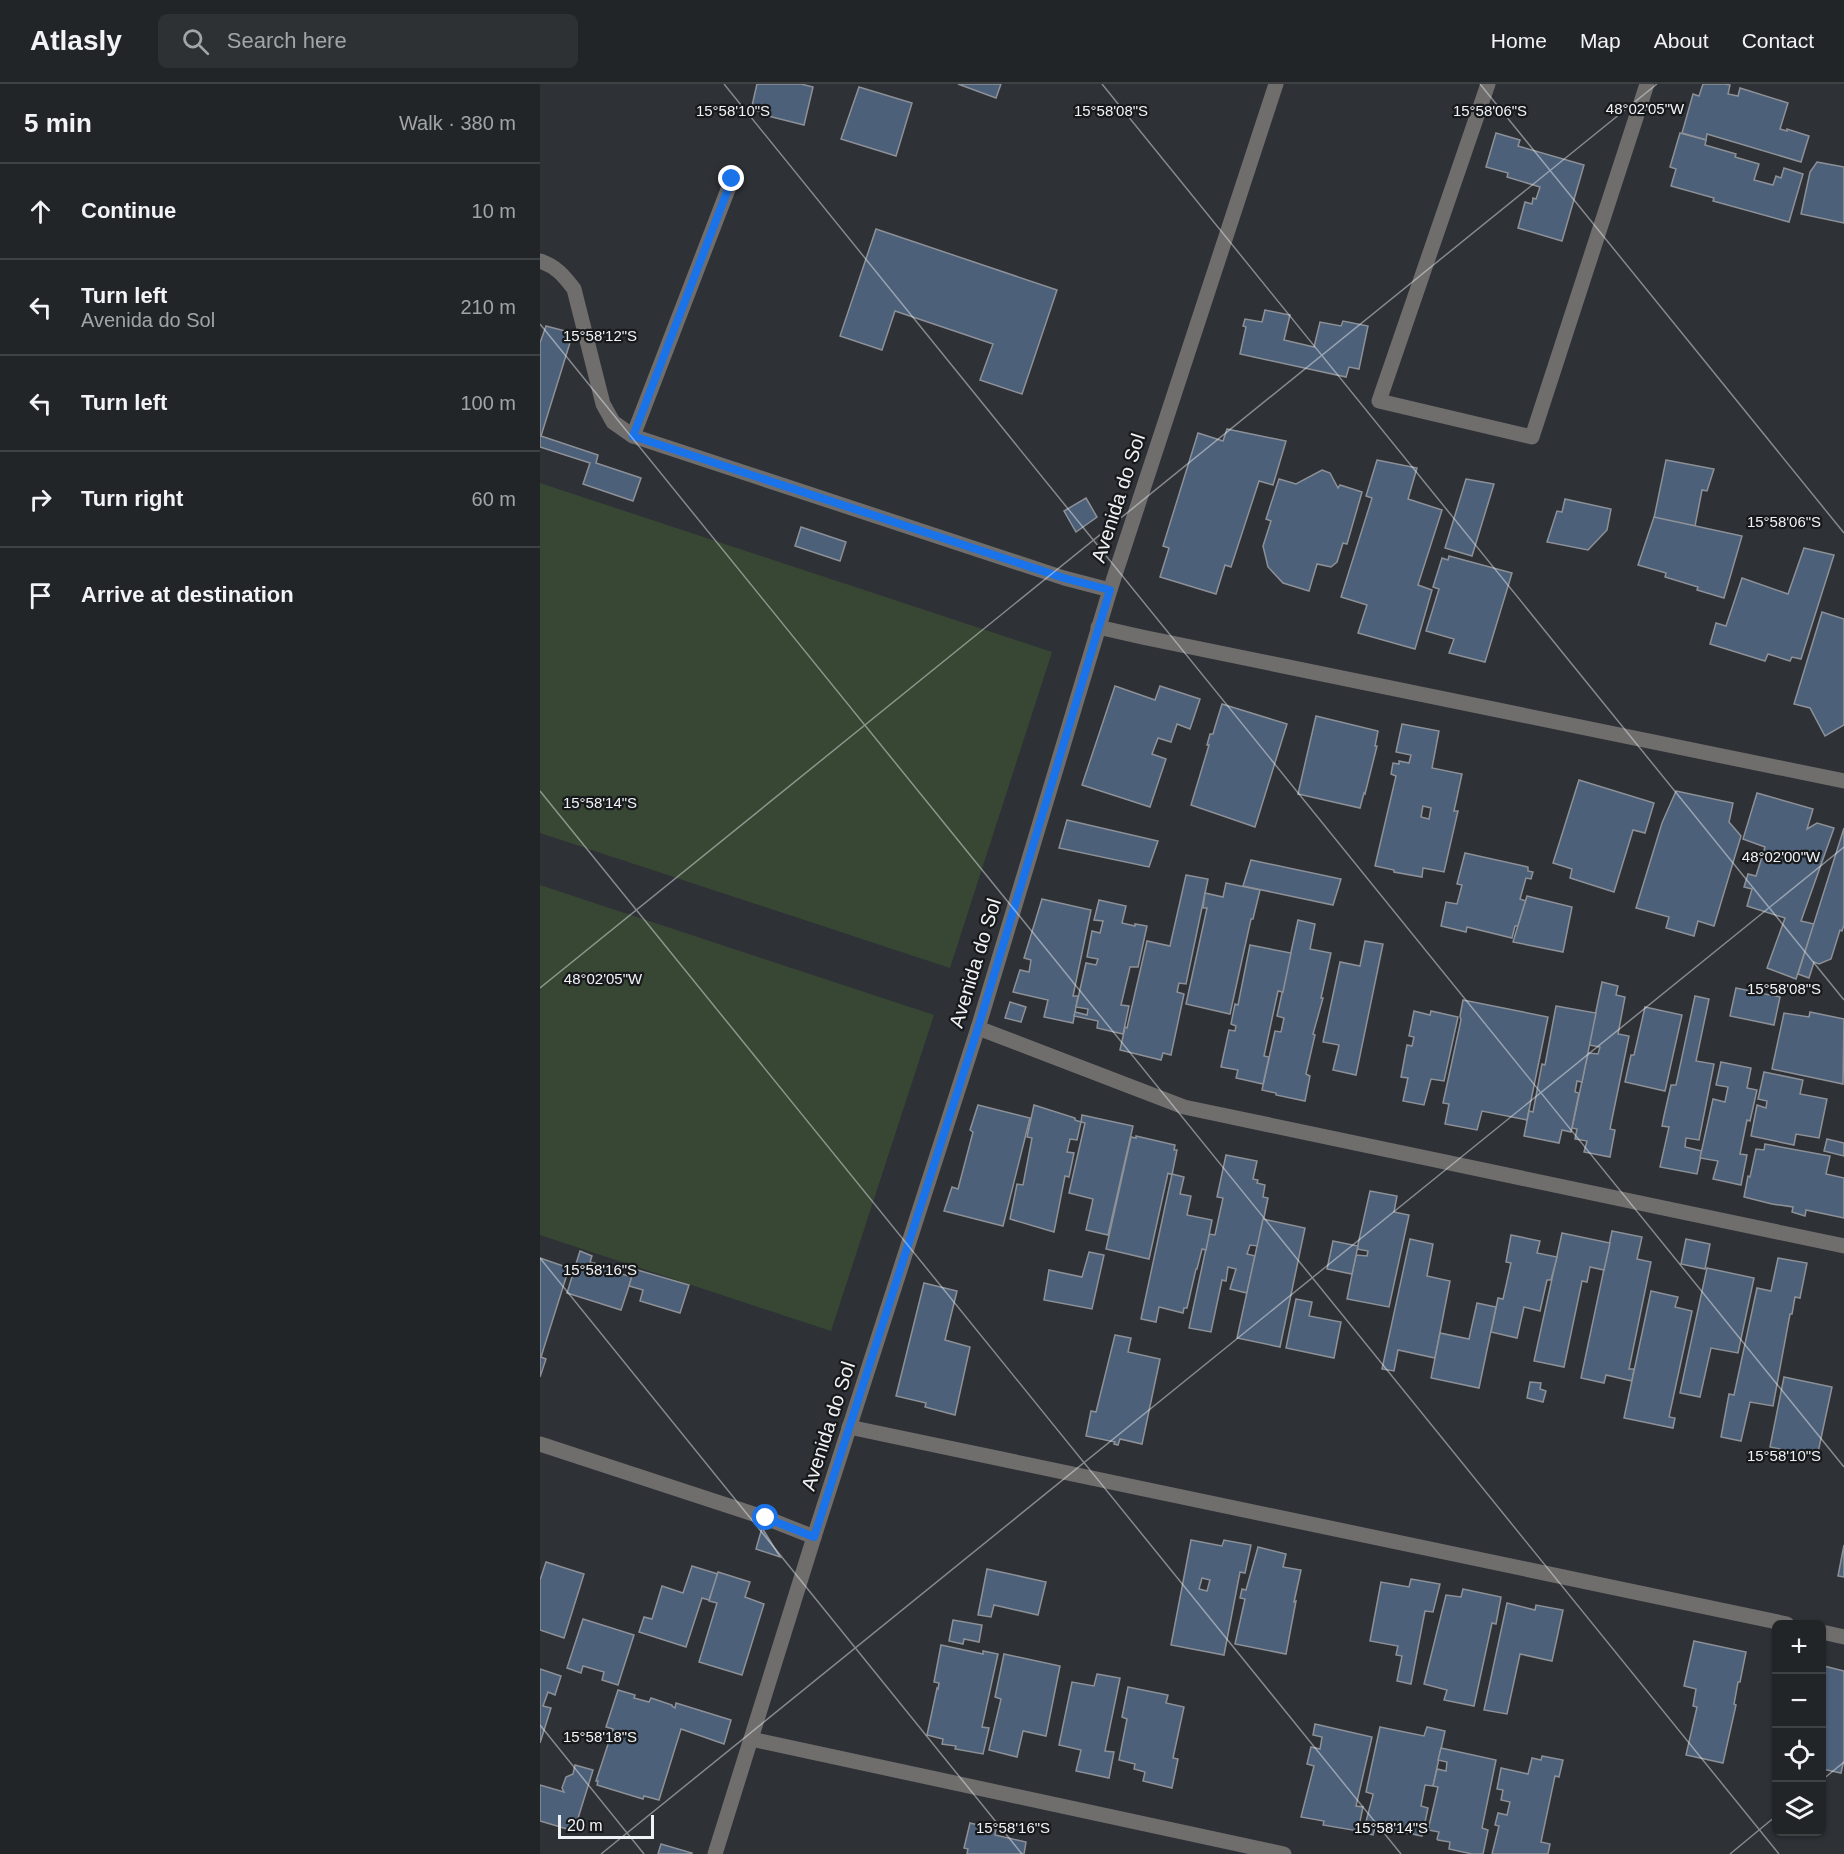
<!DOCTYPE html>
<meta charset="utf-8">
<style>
:root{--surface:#222528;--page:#2e3134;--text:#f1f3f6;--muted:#a2a5a8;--line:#3f4245}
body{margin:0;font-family:Helvetica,sans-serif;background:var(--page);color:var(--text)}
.controls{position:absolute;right:18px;bottom:18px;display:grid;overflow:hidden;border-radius:9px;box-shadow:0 2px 4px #0004}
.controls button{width:54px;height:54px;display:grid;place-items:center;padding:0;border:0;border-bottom:2px solid var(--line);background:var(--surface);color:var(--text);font:30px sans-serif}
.scale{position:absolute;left:18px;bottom:15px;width:96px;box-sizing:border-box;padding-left:6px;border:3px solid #f0f3f6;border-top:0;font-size:16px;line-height:21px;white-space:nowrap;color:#f0f3f6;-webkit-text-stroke:4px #17191b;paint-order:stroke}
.stop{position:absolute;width:18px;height:18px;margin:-14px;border:4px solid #1a73e8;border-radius:50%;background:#fff}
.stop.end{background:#1a73e8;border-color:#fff;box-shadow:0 2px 6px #0008}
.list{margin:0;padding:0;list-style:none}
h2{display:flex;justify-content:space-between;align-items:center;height:78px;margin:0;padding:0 24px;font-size:26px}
h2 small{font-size:20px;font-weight:400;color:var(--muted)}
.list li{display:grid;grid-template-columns:39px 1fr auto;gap:18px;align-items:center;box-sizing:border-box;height:96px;padding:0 24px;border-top:2px solid var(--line)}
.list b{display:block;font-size:22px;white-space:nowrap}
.list p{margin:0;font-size:20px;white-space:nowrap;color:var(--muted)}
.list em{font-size:20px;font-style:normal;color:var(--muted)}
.icon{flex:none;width:33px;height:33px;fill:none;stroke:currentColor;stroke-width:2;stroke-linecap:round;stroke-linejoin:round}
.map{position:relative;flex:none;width:1304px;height:1770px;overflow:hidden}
header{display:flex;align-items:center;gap:36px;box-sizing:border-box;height:84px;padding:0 30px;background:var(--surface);border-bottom:2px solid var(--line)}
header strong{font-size:28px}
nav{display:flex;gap:33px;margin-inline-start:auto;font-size:21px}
.search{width:420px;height:54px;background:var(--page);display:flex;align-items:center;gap:15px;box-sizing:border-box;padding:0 21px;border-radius:9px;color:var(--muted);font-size:22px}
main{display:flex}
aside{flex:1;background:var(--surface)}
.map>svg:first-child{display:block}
.green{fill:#384734}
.building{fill:#4c6079;stroke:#8d9197;stroke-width:1.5;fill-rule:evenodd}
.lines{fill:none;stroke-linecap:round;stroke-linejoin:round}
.service{stroke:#706d6d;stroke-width:15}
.minor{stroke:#706d6d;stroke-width:15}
.tertiary{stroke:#706d6d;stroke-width:15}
.route{stroke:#1a73e8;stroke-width:8}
.ticks{fill:none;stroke:#f0f3f6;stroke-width:1.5;stroke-opacity:0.45}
.labels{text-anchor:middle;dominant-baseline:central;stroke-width:4.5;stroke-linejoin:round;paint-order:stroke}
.street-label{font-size:20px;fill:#f0f3f6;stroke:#17191b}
.ticks-label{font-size:15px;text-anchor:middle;fill:#f0f3f6;stroke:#17191b;stroke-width:4.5;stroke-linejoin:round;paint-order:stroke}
</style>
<header>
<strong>Atlasly</strong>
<div class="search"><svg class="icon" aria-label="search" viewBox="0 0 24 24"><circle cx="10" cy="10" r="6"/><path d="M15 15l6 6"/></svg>Search here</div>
<nav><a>Home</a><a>Map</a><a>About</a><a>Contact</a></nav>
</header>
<main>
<aside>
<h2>5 min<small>Walk · 380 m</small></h2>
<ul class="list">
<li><svg class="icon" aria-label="ahead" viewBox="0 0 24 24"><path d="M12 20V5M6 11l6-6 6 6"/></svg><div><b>Continue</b></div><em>10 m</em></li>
<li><svg class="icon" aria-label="left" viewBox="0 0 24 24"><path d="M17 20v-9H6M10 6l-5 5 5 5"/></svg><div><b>Turn left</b><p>Avenida do Sol</p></div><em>210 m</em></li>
<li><svg class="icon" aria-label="left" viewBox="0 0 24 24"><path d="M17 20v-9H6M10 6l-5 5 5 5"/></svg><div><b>Turn left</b></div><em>100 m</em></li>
<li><svg class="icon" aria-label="right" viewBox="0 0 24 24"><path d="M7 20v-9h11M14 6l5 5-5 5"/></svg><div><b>Turn right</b></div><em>60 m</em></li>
<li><svg class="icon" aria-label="arrive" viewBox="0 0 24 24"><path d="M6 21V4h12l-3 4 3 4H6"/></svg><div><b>Arrive at destination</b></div></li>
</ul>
</aside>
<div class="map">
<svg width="1304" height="1770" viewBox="0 0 1304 1770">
<rect width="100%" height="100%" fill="#2e3136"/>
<g class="green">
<polygon points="0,399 512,568 410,884 0,749"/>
<polygon points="0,801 394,931 291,1247 0,1151"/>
</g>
<g class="building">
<polygon points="217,0 261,0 273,3 264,41 220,30 221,28 211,26"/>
<polygon points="418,0 461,0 456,14"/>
<polygon points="1163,0 1185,0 1190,1 1188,10 1198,12 1200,4 1248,19 1240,45 1247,47 1247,45 1269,52 1261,78 1167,50 1166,56 1142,49 1153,10 1159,12"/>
<polygon points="319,3 372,19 356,72 301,55"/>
<polygon points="956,49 980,56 978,62 1044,81 1022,157 978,144 985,118 992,120 993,114 996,115 1000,103 967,93 968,89 946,83"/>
<polygon points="1140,49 1166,56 1165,61 1196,70 1195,73 1219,80 1214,96 1233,101 1236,92 1241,94 1244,84 1263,90 1249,138 1173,117 1174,114 1131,102 1136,85 1130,83"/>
<polygon points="1277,78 1304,83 1304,139 1261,130 1270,88"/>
<polygon points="336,145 517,206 482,310 440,296 453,260 355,227 342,266 300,252"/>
<polygon points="725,226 750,231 744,256 774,263 780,238 801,242 803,237 828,242 819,285 809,283 806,293 700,270 706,243 703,242 705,235 722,238"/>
<polygon points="6,242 33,249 1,352 58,371 56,379 101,394 93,417 43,400 50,379 0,363 0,259"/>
<polygon points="687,345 746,357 733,401 719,397 691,483 685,481 676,510 620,493 629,464 623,462 658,349 683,357"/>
<polygon points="837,376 877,384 868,415 902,426 878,501 892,506 875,565 818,549 827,521 801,513 832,414 826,412"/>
<polygon points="1126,376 1174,385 1167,407 1162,406 1155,442 1114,434"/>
<polygon points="782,386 790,389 798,404 800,401 822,408 807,460 803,459 797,478 791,483 777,480 769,507 743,499 728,483 723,462 731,437 726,435 739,395 756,400"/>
<polygon points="926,395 954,400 932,472 905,464"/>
<polygon points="546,414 557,433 536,448 524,427"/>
<polygon points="1025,415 1071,425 1067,446 1048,466 1007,458 1017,427 1022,428"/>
<polygon points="1114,433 1202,452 1184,514 1157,506 1158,503 1125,493 1126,489 1098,481"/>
<polygon points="261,443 306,458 300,477 255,462"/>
<polygon points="1264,464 1294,471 1261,575 1252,573 1250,577 1228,570 1225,577 1170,560 1176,539 1186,542 1202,494 1248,510"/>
<polygon points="909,472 972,489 945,578 909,569 914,555 886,547 899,505 893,503 902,474 908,476"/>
<polygon points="1282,528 1304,535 1304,641 1285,652 1270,624 1254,620"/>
<polygon points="575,602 615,616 620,602 660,615 650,645 637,640 631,658 618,654 612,670 626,675 610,723 542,701"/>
<polygon points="682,620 747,640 715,743 651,721 669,661 667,661 670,650 673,650 675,643"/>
<polygon points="776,632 838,647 835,662 837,662 825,710 824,709 820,724 758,710"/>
<path d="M862,640L899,647L892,684L922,690L914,727H918L904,788L883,784L882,793L854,788V786L835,782L856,692L851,690L853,679L859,680V677L869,679L871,671L856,668ZM883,722L891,724L889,735L881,733Z"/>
<polygon points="1039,696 1114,719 1105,749 1093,746 1074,808 1030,794 1032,785 1013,779"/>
<polygon points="1136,707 1193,719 1189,738 1201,752 1174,842 1158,837 1154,852 1126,844 1129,833 1096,824 1122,739"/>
<polygon points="1217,709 1273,725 1267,745 1277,739 1294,744 1261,837 1274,840 1256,895 1227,884 1245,834 1207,822 1212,805 1204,803 1208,790 1216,792 1225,763 1203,755"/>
<polygon points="527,736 618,757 609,783 519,764"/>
<polygon points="1304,744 1304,841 1302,847 1300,846 1291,875 1279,880 1274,878 1269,894 1258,890"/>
<polygon points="925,769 988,783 988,787 993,788 991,795 986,794 980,815 986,817 978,842 975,842 972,854 927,843 926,848 901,842 906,818 917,820 922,801 917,800"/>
<polygon points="711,776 801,795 793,821 703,802"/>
<polygon points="646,791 668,795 646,900 639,899 637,908 644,910 631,971 623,969 621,976 580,966 585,943 587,944 607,857 630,862"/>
<polygon points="686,799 720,806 713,835 711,835 690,930 646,920 667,824 663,824 665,809 683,813"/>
<polygon points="987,812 1032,823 1023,868 973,858"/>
<polygon points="502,815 551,826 533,912 538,912 533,939 504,933 508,916 473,908 480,886 489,888 491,876 484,874"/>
<polygon points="559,816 586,822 582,839 595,842 595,840 607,842 598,883 590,883 581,921 589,922 583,950 557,944 558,937 534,932 535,928 547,931 548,925 536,923 546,879 556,881 558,875 547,873 552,847 560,849 563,837 554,836"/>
<polygon points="758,836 775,840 770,865 791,869 781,914 783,914 773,950 775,951 766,990 770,992 765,1017 736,1011 736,1009 722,1006 735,947 741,948 744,934 737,932"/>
<polygon points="825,857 843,860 816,991 793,986 799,961 783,958 800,878 820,882"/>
<polygon points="710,861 751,869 743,908 738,907 724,972 729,973 723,1000 696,994 698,986 681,983 689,946 695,947 696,942 691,940 695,920 698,921"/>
<polygon points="1062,898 1078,902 1076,911 1085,913 1078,950 1089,952 1070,1045 1075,1046 1070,1073 1044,1068 1047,1057 1035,1055 1037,1045 1032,1044 1048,969 1058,970 1060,963 1049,961"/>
<polygon points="1196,904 1240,913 1234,941 1190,932"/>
<polygon points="1155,912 1169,915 1156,977 1174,980 1159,1056 1146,1054 1145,1063 1162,1067 1157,1090 1120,1083 1129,1043 1122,1042 1124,1032 1131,1001 1136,1001"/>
<polygon points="923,916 1008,933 987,1036 942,1027 937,1046 905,1040 909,1020 903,1019 921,936 920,932"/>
<polygon points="470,918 486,923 481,938 465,934"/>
<polygon points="1016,922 1056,929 1042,998 1037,997 1035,1008 1039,1009 1031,1048 1022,1046 1019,1059 984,1052 989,1027 993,1028 1002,980 1005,981"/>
<polygon points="1105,923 1142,931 1125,1007 1085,998 1091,971 1094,971"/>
<polygon points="874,927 890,931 891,927 918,933 904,997 891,995 884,1021 863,1017 868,994 861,993 867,961 872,962 874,953 869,952"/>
<polygon points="1270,928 1304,935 1303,1000 1232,985 1244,929 1269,933"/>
<polygon points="1181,978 1211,984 1207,1004 1217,1006 1210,1037 1207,1036 1200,1070 1207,1071 1201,1101 1173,1095 1178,1077 1160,1074 1173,1015 1185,1018 1188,1003 1176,1001"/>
<polygon points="1224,988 1263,996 1260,1010 1287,1015 1279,1054 1256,1050 1254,1061 1211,1052 1217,1021 1226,1024 1227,1017 1218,1015"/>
<polygon points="438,1021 490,1034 463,1142 404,1127 412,1103 418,1105 433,1048 430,1046"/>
<polygon points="494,1021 535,1034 535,1036 541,1038 537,1056 530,1055 527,1068 534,1069 529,1093 525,1092 514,1148 470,1135 477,1100 483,1101 492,1054 487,1053"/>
<polygon points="542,1031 593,1042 568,1151 546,1146 553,1115 529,1109 545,1039 541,1038"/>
<polygon points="596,1052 635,1061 634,1066 637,1066 632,1091 628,1089 609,1175 566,1165 591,1053 596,1054"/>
<polygon points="1287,1055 1304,1059 1304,1072 1284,1067"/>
<polygon points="1225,1060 1290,1072 1286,1090 1304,1094 1304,1134 1266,1126 1265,1132 1252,1128 1253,1123 1232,1120 1204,1113 1208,1092 1210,1093 1216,1065 1224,1066"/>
<polygon points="686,1071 717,1077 713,1095 718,1096 717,1099 725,1101 723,1113 728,1114 718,1162 710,1161 707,1170 715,1172 707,1209 690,1205 696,1185 688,1183 686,1197 682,1196 671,1248 649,1244 669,1150 675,1151 683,1114 677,1113"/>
<polygon points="632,1090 644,1093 640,1110 651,1112 647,1131 672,1136 666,1166 662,1165 657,1185 656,1185 647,1224 644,1224 643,1229 619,1223 616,1238 601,1235"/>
<polygon points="830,1107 857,1112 854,1128 869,1131 849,1223 807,1215 816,1171 827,1172 828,1167 817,1165"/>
<polygon points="723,1135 765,1144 740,1263 697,1254"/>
<polygon points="1072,1147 1102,1153 1097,1175 1111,1178 1089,1285 1094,1285 1092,1297 1066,1291 1064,1299 1041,1294"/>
<polygon points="1022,1149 1070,1159 1064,1186 1050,1183 1047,1198 1042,1197 1024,1283 994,1277"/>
<polygon points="971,1151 1000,1157 997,1169 1017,1173 1011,1196 1007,1196 1000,1227 984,1223 977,1254 951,1248 958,1214 963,1215 971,1179 966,1178"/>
<polygon points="870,1155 893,1160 887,1192 910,1197 895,1274 858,1266 854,1287 842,1285"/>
<polygon points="1146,1155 1170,1160 1165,1185 1141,1180"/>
<polygon points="793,1157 818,1162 812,1190 787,1185"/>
<polygon points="40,1167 52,1172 50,1178 72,1184 72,1183 76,1185 75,1188 92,1193 81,1226 27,1209"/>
<polygon points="549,1168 564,1171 552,1225 504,1216 509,1186 542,1193"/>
<polygon points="0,1174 29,1184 1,1273 6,1275 0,1293"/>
<polygon points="1238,1174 1267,1179 1260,1214 1255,1213 1252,1230 1250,1230 1233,1322 1210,1318 1201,1357 1181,1353 1189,1310 1194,1311 1217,1204 1231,1207"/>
<polygon points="1167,1184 1214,1194 1198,1269 1171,1264 1160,1313 1140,1309"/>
<polygon points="94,1185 149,1201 140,1229 100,1217 103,1206 89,1202"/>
<polygon points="384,1199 417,1207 405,1256 430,1263 415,1331 385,1323 386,1319 356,1312"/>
<polygon points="1111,1207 1138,1213 1135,1223 1152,1227 1129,1333 1135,1334 1133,1344 1084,1334"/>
<polygon points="756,1215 772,1218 769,1232 801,1238 794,1274 746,1264"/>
<polygon points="937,1219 956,1223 939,1304 891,1294 900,1249 929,1255"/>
<polygon points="575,1251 591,1254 588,1268 620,1275 602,1360 580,1355 578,1361 574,1360 575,1358 546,1352 551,1327 556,1328"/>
<polygon points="1244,1293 1292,1303 1277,1373 1230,1363"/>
<polygon points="990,1298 1001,1299 1000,1305 1006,1307 1003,1318 987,1314"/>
<polygon points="222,1444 224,1447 240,1473 216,1465"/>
<path d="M651,1456L682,1462L684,1456L711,1461L705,1489L700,1488L684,1571L631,1561ZM662,1494L670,1496L667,1507L659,1505Z"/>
<polygon points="1304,1461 1304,1493 1298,1492"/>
<polygon points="718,1463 746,1470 743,1483 761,1486 754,1518 756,1517 746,1570 695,1560 705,1515 700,1514 702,1505 706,1506"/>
<polygon points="6,1478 44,1490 24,1554 0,1546 0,1496"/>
<polygon points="152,1482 178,1490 169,1516 162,1514 146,1563 99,1548 104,1533 112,1535 122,1502 143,1509"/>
<polygon points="447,1485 506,1498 498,1531 454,1521 451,1533 438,1531"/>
<polygon points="178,1488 210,1498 205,1513 224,1520 202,1591 159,1578 177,1519 169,1517"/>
<polygon points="871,1495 900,1500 893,1528 885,1527 871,1600 857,1597 862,1572 856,1571 858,1562 830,1557 841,1498 869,1503"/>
<polygon points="923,1505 961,1513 956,1540 952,1539 934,1622 904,1616 907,1606 884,1600 906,1511 921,1513"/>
<polygon points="967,1519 995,1526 996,1521 1023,1526 1012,1577 980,1570 967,1630 944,1626"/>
<polygon points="43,1535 94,1551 78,1601 62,1596 64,1588 43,1582 41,1589 27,1584"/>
<polygon points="413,1536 442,1541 439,1558 424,1555 423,1560 409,1557"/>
<polygon points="1154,1557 1206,1568 1200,1598 1198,1598 1194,1620 1196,1621 1183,1679 1146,1671 1157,1623 1153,1622 1156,1605 1144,1602"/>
<polygon points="401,1561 443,1570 443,1567 458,1570 442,1643 449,1644 443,1670 415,1665 416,1662 402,1660 403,1655 387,1651 397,1604 398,1605 399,1599 394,1598"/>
<polygon points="464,1570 520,1582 506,1652 483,1647 477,1673 449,1666 461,1615 455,1613"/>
<polygon points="1284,1582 1304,1587 1304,1676 1301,1689 1282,1685 1282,1594"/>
<polygon points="0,1585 21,1592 15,1611 8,1608 3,1622 11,1624 0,1659"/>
<polygon points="557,1590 580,1594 565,1667 574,1668 569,1694 536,1687 541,1666 519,1661 532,1598 554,1602"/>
<polygon points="588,1603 628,1611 626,1619 644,1623 633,1674 638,1675 632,1704 603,1697 605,1688 594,1685 595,1680 579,1676 587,1635 582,1633"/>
<polygon points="78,1606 95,1611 94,1614 109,1618 111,1614 132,1621 132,1622 135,1624 136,1619 191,1636 184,1660 141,1645 119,1716 104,1712 103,1715 57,1701 58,1697 56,1697 73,1645 66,1643"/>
<polygon points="775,1640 832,1653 816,1722 823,1723 818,1747 783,1741 784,1737 761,1733 774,1682 767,1680 771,1663 780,1665 782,1653 773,1651"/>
<polygon points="840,1643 884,1652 887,1643 905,1647 893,1702 885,1701 881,1722 888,1724 882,1752 858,1747 858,1749 835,1744 833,1751 823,1749 833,1711 833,1710 826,1708"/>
<polygon points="901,1664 956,1676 942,1744 948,1746 943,1770 932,1770 909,1765 910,1758 898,1756 897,1755 899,1748 888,1746 898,1703 893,1702 897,1685 906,1687 907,1678 898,1676"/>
<polygon points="1002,1672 1023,1676 1019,1693 1015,1692 1001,1758 1010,1760 1008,1770 952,1770 959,1742 955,1741 958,1729 967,1731 970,1718 961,1716 963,1706 957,1705 961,1684 988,1690 992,1674 1001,1676"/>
<polygon points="35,1681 53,1686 34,1747 0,1737 0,1701 24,1708 22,1704 26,1693 33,1690"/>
<polygon points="430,1739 456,1745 455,1751 486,1758 484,1770 427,1770 428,1765 424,1764"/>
<polygon points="121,1760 152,1769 151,1770 118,1770"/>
</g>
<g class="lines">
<g class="service">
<path d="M0,177C16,182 24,192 34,205L63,320L73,338L93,352L524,494L570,506"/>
<polyline points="93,352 192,95"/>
</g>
<g class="minor">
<polyline points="948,0 839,317 992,353 1107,0"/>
<polyline points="558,543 602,553 1304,697"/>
<polyline points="438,944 644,1023 1304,1162"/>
<polyline points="309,1343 1247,1540"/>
<polyline points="0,1360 226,1434 274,1453"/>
<polyline points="1282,1548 1304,1553"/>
<polyline points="211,1655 744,1770"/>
</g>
<polyline class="tertiary" points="175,1770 274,1453 438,944 570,506 736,0"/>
</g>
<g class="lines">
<polyline class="route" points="192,95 93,352 524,494 570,506 438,944 274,1453 226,1434"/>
</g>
<path class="ticks" d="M184,0L1304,1383M562,0L1304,916M940,0L1304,449M0,240L1239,1770M0,707L861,1770M0,904L1117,0M0,1174L482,1770M0,1641L104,1770M1282,1696L1304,1678M61,1770L1304,763M1190,1770L1236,1732"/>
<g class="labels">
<g class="street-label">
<text transform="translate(578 414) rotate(-72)">Avenida do Sol</text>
<text transform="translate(435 879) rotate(-73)">Avenida do Sol</text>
<text transform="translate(288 1342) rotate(-72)">Avenida do Sol</text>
</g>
</g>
<g class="ticks-label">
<text x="1105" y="30">48°02'05"W</text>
<text x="193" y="32">15°58'10"S</text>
<text x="571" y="32">15°58'08"S</text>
<text x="950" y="32">15°58'06"S</text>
<text x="60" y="257">15°58'12"S</text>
<text x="1244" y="443">15°58'06"S</text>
<text x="60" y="724">15°58'14"S</text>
<text x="1241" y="778">48°02'00"W</text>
<text x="63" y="900">48°02'05"W</text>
<text x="1244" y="910">15°58'08"S</text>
<text x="60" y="1191">15°58'16"S</text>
<text x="1244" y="1377">15°58'10"S</text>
<text x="60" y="1658">15°58'18"S</text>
<text x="473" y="1749">15°58'16"S</text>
<text x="851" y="1749">15°58'14"S</text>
</g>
</svg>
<div class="controls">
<button>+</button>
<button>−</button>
<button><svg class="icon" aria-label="locate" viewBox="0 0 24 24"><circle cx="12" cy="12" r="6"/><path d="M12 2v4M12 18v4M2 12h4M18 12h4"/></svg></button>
<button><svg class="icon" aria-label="layers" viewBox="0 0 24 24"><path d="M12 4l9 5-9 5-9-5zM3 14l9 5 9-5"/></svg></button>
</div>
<div class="scale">20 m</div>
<div class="stop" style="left:226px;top:1434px"></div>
<div class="stop end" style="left:192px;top:95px"></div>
</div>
</main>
